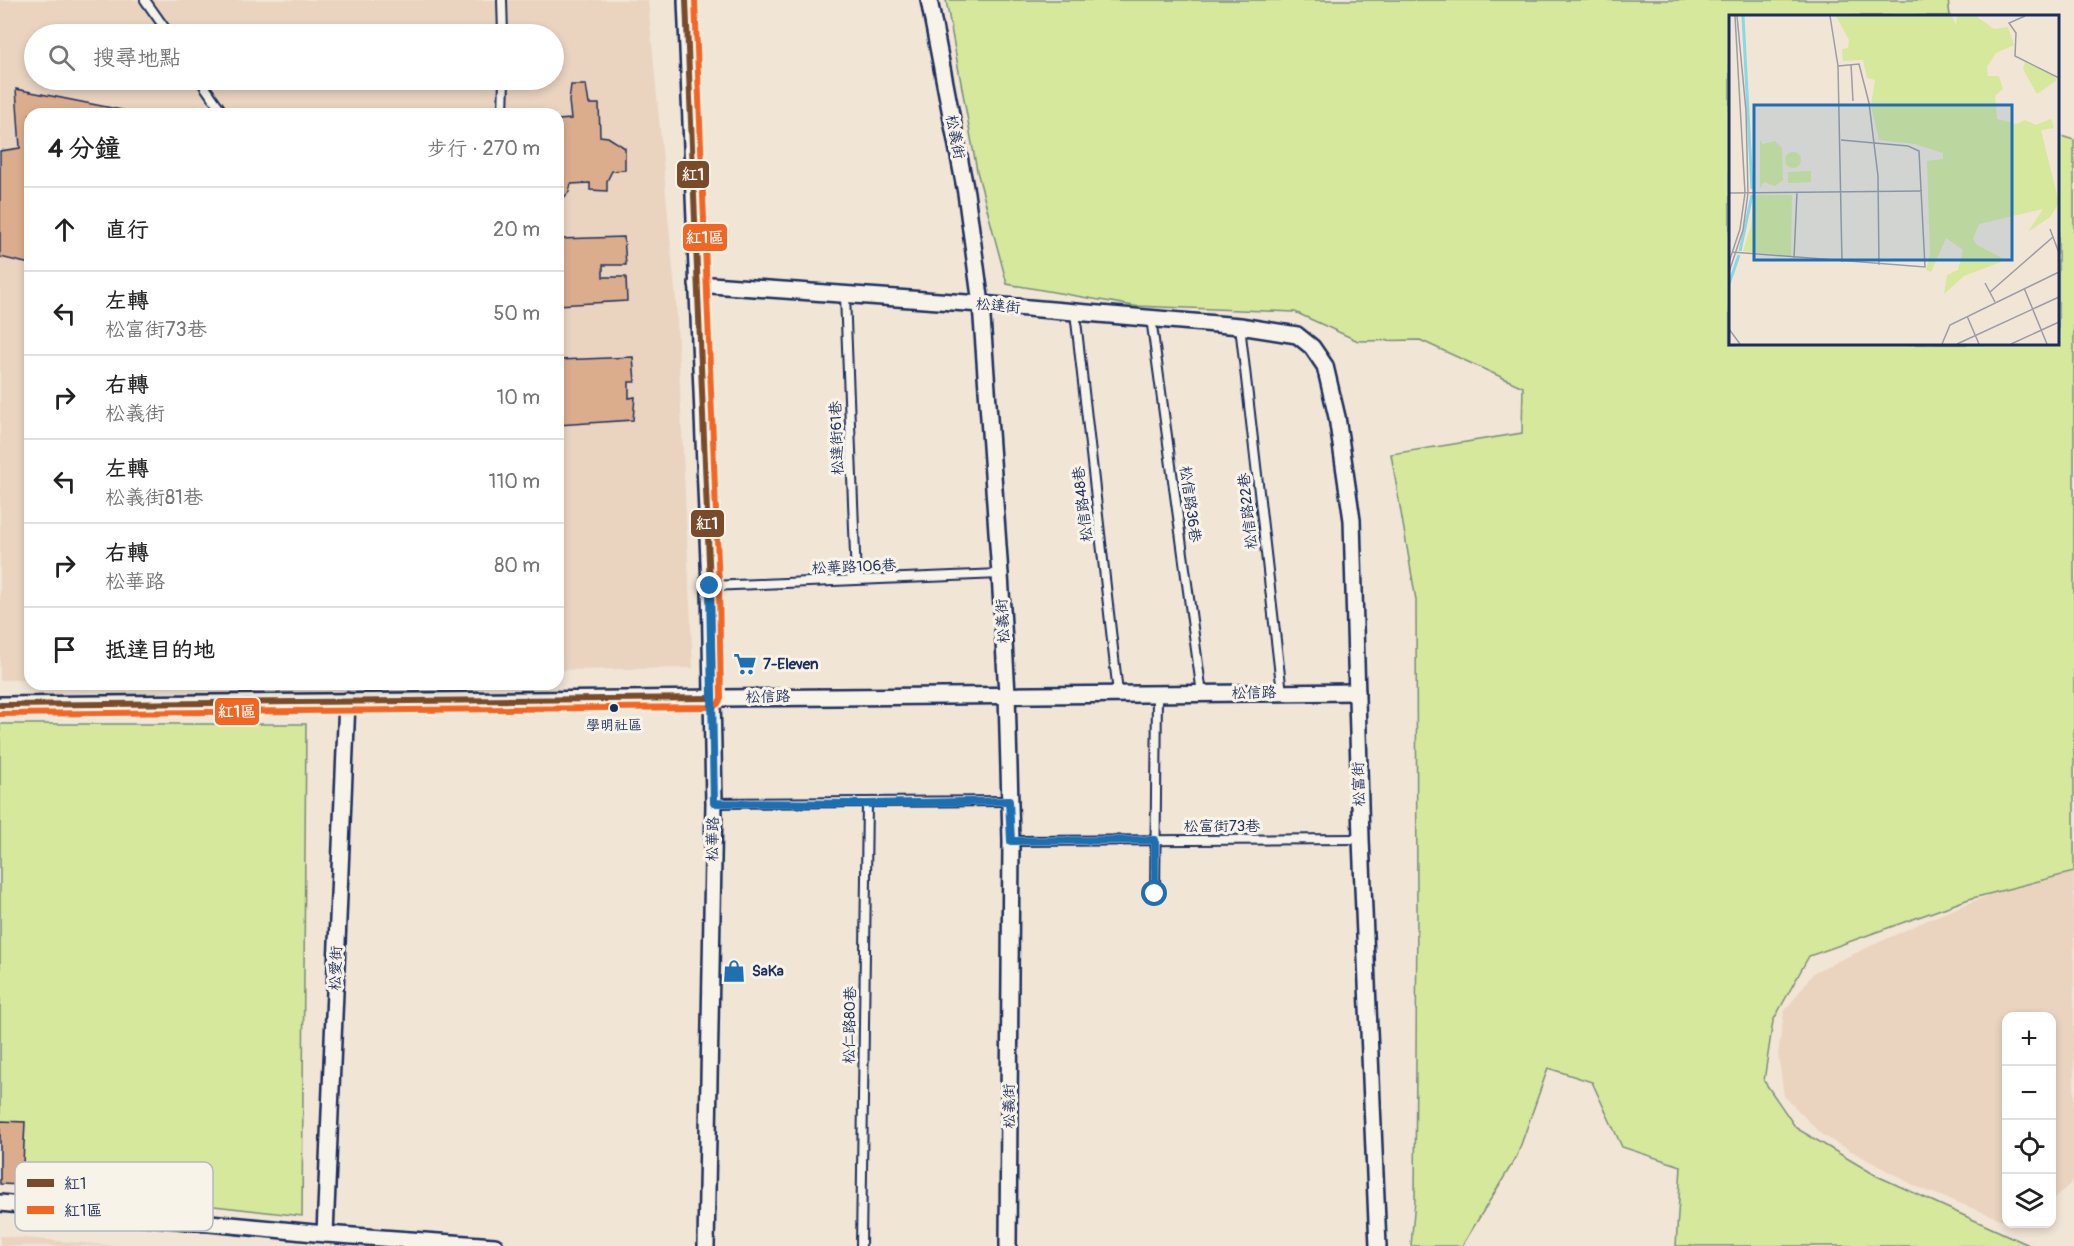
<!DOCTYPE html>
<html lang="zh-TW">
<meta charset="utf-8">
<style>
:root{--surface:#fff;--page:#f6f6f6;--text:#222;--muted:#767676;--line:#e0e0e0}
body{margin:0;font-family:Pangolin,"LXGW WenKai TC",sans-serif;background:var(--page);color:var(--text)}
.controls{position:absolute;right:18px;bottom:18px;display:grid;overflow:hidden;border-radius:12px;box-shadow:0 3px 9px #0003}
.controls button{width:54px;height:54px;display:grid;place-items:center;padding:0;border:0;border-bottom:2px solid var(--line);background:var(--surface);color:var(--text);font:30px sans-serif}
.stop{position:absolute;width:18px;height:18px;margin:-14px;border:4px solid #1f6fb2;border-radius:50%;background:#fff}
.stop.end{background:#1f6fb2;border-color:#fff;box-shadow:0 2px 6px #0008}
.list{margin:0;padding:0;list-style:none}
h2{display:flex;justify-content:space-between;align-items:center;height:78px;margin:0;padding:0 24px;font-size:26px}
h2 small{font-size:20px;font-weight:400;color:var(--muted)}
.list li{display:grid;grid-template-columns:39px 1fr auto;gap:18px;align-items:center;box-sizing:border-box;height:84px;padding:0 24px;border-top:2px solid var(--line)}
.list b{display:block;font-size:22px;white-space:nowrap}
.list p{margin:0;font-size:20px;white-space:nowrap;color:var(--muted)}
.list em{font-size:20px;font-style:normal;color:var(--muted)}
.icon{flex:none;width:33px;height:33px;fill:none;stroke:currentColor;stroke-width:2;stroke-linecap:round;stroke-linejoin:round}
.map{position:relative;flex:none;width:2074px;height:1246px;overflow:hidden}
.search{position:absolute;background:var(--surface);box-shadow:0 3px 9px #0003;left:24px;top:24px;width:540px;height:66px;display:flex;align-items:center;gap:15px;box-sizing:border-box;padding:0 21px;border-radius:33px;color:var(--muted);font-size:22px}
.panel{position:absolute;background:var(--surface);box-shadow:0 3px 9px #0003;left:24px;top:108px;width:540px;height:582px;border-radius:18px}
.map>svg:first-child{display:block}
.built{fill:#ead4c0;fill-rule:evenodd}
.green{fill:#d6e89c;stroke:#788c7d;stroke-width:1.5}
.building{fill:#dbad8c;stroke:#1b2f5e;stroke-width:1.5}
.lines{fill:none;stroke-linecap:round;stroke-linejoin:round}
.lane-casing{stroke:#1b2f5e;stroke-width:12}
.street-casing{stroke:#1b2f5e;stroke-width:20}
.lane{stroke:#f7f3e8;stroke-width:8}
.street{stroke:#f7f3e8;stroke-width:15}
.bus-1-casing{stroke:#f7f3e8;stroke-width:10}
.bus-2-casing{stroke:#f7f3e8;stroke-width:10}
.bus-1{stroke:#7a4b2a;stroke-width:6}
.bus-2{stroke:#f26522;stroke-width:6}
.route{stroke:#1f6fb2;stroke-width:8}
.bus-dot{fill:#1b2f5e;stroke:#f7f3e8;stroke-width:2}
.labels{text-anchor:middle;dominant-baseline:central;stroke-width:6;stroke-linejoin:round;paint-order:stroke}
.bus-label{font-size:14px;fill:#1b2f5e;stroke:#f7f3e8}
.street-label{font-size:15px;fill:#1b2f5e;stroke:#f7f3e8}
.poi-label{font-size:15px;font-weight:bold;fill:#1b2f5e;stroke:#f7f3e8;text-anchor:start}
.inset-river{fill:none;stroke:#89d8e6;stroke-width:3}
.inset-road{fill:none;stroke:#9b9ca6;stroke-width:1.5}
.view{fill:#1f6fb2;fill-opacity:0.15;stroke:#1f6fb2;stroke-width:3}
.inset-edge{fill:none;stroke:#1b2f5e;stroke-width:3}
.key{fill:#f7f3e8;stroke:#b5b8bf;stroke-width:1.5}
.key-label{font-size:16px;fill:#1b2f5e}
.line-badge{stroke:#f7f3e8;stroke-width:2}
.badge-label{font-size:16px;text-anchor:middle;font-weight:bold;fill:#fff}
</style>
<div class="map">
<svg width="2074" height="1246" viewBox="0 0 2074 1246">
<rect width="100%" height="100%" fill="#f1e5d6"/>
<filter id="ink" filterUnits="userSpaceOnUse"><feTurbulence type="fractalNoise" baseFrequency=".0167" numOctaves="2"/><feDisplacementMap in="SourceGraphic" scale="12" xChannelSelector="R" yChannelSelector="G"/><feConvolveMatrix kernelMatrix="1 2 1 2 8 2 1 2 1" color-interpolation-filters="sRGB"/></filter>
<g filter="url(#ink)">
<g class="built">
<path d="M0,0H648L676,301L693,668L558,670V114H30V680H0ZM34,34H554V80H34Z"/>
<polygon points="2058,867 2074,867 2074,1180 2052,1201 2052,1016 2006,1016 2006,1221 1917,1187 1822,1135 1784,1096 1778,1054 1784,1012 1814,972 1932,918"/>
<polygon points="0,1236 120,1246 0,1246"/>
</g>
<g class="green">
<polygon points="946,0 1948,0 1950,16 1730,16 1730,344 2058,344 2058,135 2074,140 2074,872 1969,899 1809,956 1773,1021 1764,1081 1796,1128 1877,1176 2031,1246 1676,1246 1681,1166 1622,1147 1592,1082 1548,1068 1517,1156 1462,1246 1411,1246 1415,1200 1417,911 1416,600 1391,454 1522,433 1523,387 1420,340 1358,341 1295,312 1134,306 1007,284 977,171"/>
<polygon points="0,724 306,724 302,1216 0,1182"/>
</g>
<g class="building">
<polygon points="571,85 586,85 589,104 599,104 600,136 608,137 625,148 625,170 612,171 607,181 607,191 590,190 590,183 571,184 569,192 558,204 558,120 571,119 569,101"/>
<polygon points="16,89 142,114 30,114 30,264 0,257 0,151 20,148"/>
<polygon points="624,237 626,265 603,265 603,277 626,277 627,301 558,305 558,239"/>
<polygon points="633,357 635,382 629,382 629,398 635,397 633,420 558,425 558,360"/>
<polygon points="0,1121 25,1122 22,1185 0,1184"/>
</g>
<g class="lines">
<g class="lane-casing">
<g id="lane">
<polyline points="145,0 169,34"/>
<polyline points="502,0 503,34"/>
<polyline points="200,80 224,114"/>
<polyline points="503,114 504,80"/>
<polyline points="845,295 856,580"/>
<polyline points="1075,312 1118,693"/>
<polyline points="1151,318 1202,694"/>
<polyline points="1240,326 1282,693"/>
<polyline points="710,586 1000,574"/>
<polyline points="714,803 1009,801"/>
<polyline points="1011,841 1361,839"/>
<polyline points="1155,894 1157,695"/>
<polyline points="861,1246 867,804"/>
</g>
</g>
<g class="street-casing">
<g id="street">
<polyline points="686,0 710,586 714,803 706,1246"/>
<polyline points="929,0 966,193 981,304 1000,574 1007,694 1011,841 1008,1246"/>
<polyline points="697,284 981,304 1240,326 1297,335 1312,347 1325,366 1337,417 1352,520 1361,839 1378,1246"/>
<polyline points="0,705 1357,692"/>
<polyline points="0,1203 325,1234 495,1246"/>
<polyline points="325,1234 347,701"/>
</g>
</g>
<use href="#lane" class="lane"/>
<use href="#street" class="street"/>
<g class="bus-1-casing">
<g id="bus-1">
<polyline points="686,0 710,586 712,698"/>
<polyline points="0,705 712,698"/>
</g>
</g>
<g class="bus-2-casing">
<polyline id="bus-2" points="0,714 712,707 718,704 721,698 719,586 695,0"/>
</g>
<use href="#bus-1" class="bus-1"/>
<use href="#bus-2" class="bus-2"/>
</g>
</g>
<g class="lines" filter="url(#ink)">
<polyline class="route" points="710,586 714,803 867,804 1009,801 1011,841 1155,840 1155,894"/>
</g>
<defs>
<g id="supermarket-bare" transform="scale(1.8)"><path d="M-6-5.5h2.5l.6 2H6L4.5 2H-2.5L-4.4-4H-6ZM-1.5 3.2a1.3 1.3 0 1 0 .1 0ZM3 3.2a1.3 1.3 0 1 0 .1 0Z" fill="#1f6fb2" stroke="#f7f3e8" stroke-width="2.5" paint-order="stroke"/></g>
<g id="shop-bare" transform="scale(1.8)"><path d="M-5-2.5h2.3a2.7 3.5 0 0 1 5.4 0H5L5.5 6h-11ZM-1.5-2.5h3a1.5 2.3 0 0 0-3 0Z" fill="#1f6fb2" stroke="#f7f3e8" stroke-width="2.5" paint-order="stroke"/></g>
</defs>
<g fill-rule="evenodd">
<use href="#supermarket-bare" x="745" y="664"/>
<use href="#shop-bare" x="734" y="971"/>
</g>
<circle class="bus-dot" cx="614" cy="708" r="5"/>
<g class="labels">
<g class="bus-label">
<text x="614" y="725">學明社區</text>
</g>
<g class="street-label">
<text transform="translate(955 137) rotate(79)">松義街</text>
<text transform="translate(998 306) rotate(5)">松達街</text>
<text transform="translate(837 438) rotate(-92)">松達街61巷</text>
<text transform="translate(1083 504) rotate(-97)">松信路48巷</text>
<text transform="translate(1190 504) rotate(82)">松信路36巷</text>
<text transform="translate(1248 511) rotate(-96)">松信路22巷</text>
<text transform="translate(854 567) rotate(-2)">松華路106巷</text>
<text transform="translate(1003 621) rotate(-93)">松義街</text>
<text transform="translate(1254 693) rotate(-1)">松信路</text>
<text transform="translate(768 697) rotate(-1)">松信路</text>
<text transform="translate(1359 784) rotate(-91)">松富街</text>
<text x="1222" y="826">松富街73巷</text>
<text transform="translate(713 839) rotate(-89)">松華路</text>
<text transform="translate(336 968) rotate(-88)">松愛街</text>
<text transform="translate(850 1025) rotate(-89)">松仁路80巷</text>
<text transform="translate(1009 1106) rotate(-90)">松義街</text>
</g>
<g class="poi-label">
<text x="763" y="664">7-Eleven</text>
<text x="752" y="971">SaKa</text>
</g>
</g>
<g transform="translate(1729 15)">
<rect width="330" height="330" fill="#f1e5d6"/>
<path d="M107,1H223L227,10L228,1H247L265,14L279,12L285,30L267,38L258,52L259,61H270L274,74L266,81L268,104L288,109L296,105L307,110L322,104L325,113L312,115L330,188L321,202L299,217L314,194L250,209L244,224L248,230L277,245L235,261L215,279L218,260L229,255L234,235L217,223L202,257L197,255L201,239L198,146L214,144V138L186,129L150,125L142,90L146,65L138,63L134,45L114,46L113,34L119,33L120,25ZM296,47L322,59L328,65L308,79L294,54ZM31,125L34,129L46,126L53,133L54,165L46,171L35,167L31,173ZM56 145a8 8 0 1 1 16 0a8 8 0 1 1-16 0ZM82,156V167L59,168V157ZM25,180H63L62,241L14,236L22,211Z" fill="#d6e89c"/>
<path class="inset-river" d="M14,1L23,174M11,236L23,180M0,269L10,240"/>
<path class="inset-road" d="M101,1L109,51L113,247M296,1L280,8L287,18L286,41L330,63M122,49L124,86M109,51L130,49L140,88L149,161L150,250M0,178L193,176M321,214L330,238M3,237L196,252L190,136L179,131L112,125M65,243L68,177M0,247L11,214L16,178L6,1M0,257L14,215L19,178L17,96L8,1M256,268L266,287M295,273L318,329M261,277L324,222M238,301L250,329M0,314L11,329M213,329L221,310L330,257M228,329L330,282M282,329L330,307"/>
<path class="view" d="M25,90H283V245H25Z"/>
<rect width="330" height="330" class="inset-edge"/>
</g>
<rect x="15" y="1162" width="198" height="69" rx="9" class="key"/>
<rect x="27" y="1179" width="27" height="8" fill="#7a4b2a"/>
<rect x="27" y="1206" width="27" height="8" fill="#f26522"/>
<g class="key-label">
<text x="64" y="1189">紅1</text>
<text x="64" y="1216">紅1區</text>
</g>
<g class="line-badge">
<rect x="676" y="160" width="34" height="29" rx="6" fill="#7a4b2a"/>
<rect x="682" y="223" width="46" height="29" rx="6" fill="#f26522"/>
<rect x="690" y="509" width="35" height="29" rx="6" fill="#7a4b2a"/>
<rect x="214" y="697" width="46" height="29" rx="6" fill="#f26522"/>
</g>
<g class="badge-label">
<text x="693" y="180">紅1</text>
<text x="705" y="243">紅1區</text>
<text x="707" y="529">紅1</text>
<text x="237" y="717">紅1區</text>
</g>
</svg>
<div class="controls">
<button>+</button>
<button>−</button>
<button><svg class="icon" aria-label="locate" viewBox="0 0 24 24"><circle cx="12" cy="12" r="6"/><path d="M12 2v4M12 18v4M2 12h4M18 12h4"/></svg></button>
<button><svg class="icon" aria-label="layers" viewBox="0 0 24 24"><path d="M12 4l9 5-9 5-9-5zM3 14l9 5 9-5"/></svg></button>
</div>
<div class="stop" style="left:1155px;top:894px"></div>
<div class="stop end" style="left:710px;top:586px"></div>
<div class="search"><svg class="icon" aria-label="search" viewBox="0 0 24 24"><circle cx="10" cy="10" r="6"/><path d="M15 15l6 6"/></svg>搜尋地點</div>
<section class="panel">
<h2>4 分鐘<small>步行 · 270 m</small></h2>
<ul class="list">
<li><svg class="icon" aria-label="ahead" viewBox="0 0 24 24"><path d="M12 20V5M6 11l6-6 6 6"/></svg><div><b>直行</b></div><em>20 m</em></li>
<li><svg class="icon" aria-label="left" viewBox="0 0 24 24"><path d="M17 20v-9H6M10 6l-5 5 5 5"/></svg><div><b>左轉</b><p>松富街73巷</p></div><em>50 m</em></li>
<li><svg class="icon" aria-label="right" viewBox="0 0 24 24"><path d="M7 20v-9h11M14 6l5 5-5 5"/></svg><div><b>右轉</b><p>松義街</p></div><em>10 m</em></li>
<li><svg class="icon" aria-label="left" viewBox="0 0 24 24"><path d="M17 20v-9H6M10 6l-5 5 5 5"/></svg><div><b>左轉</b><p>松義街81巷</p></div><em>110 m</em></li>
<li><svg class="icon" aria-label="right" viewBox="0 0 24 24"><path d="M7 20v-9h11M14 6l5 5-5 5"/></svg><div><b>右轉</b><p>松華路</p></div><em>80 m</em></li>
<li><svg class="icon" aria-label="arrive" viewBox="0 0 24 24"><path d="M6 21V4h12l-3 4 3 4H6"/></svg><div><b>抵達目的地</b></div></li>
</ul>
</section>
</div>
